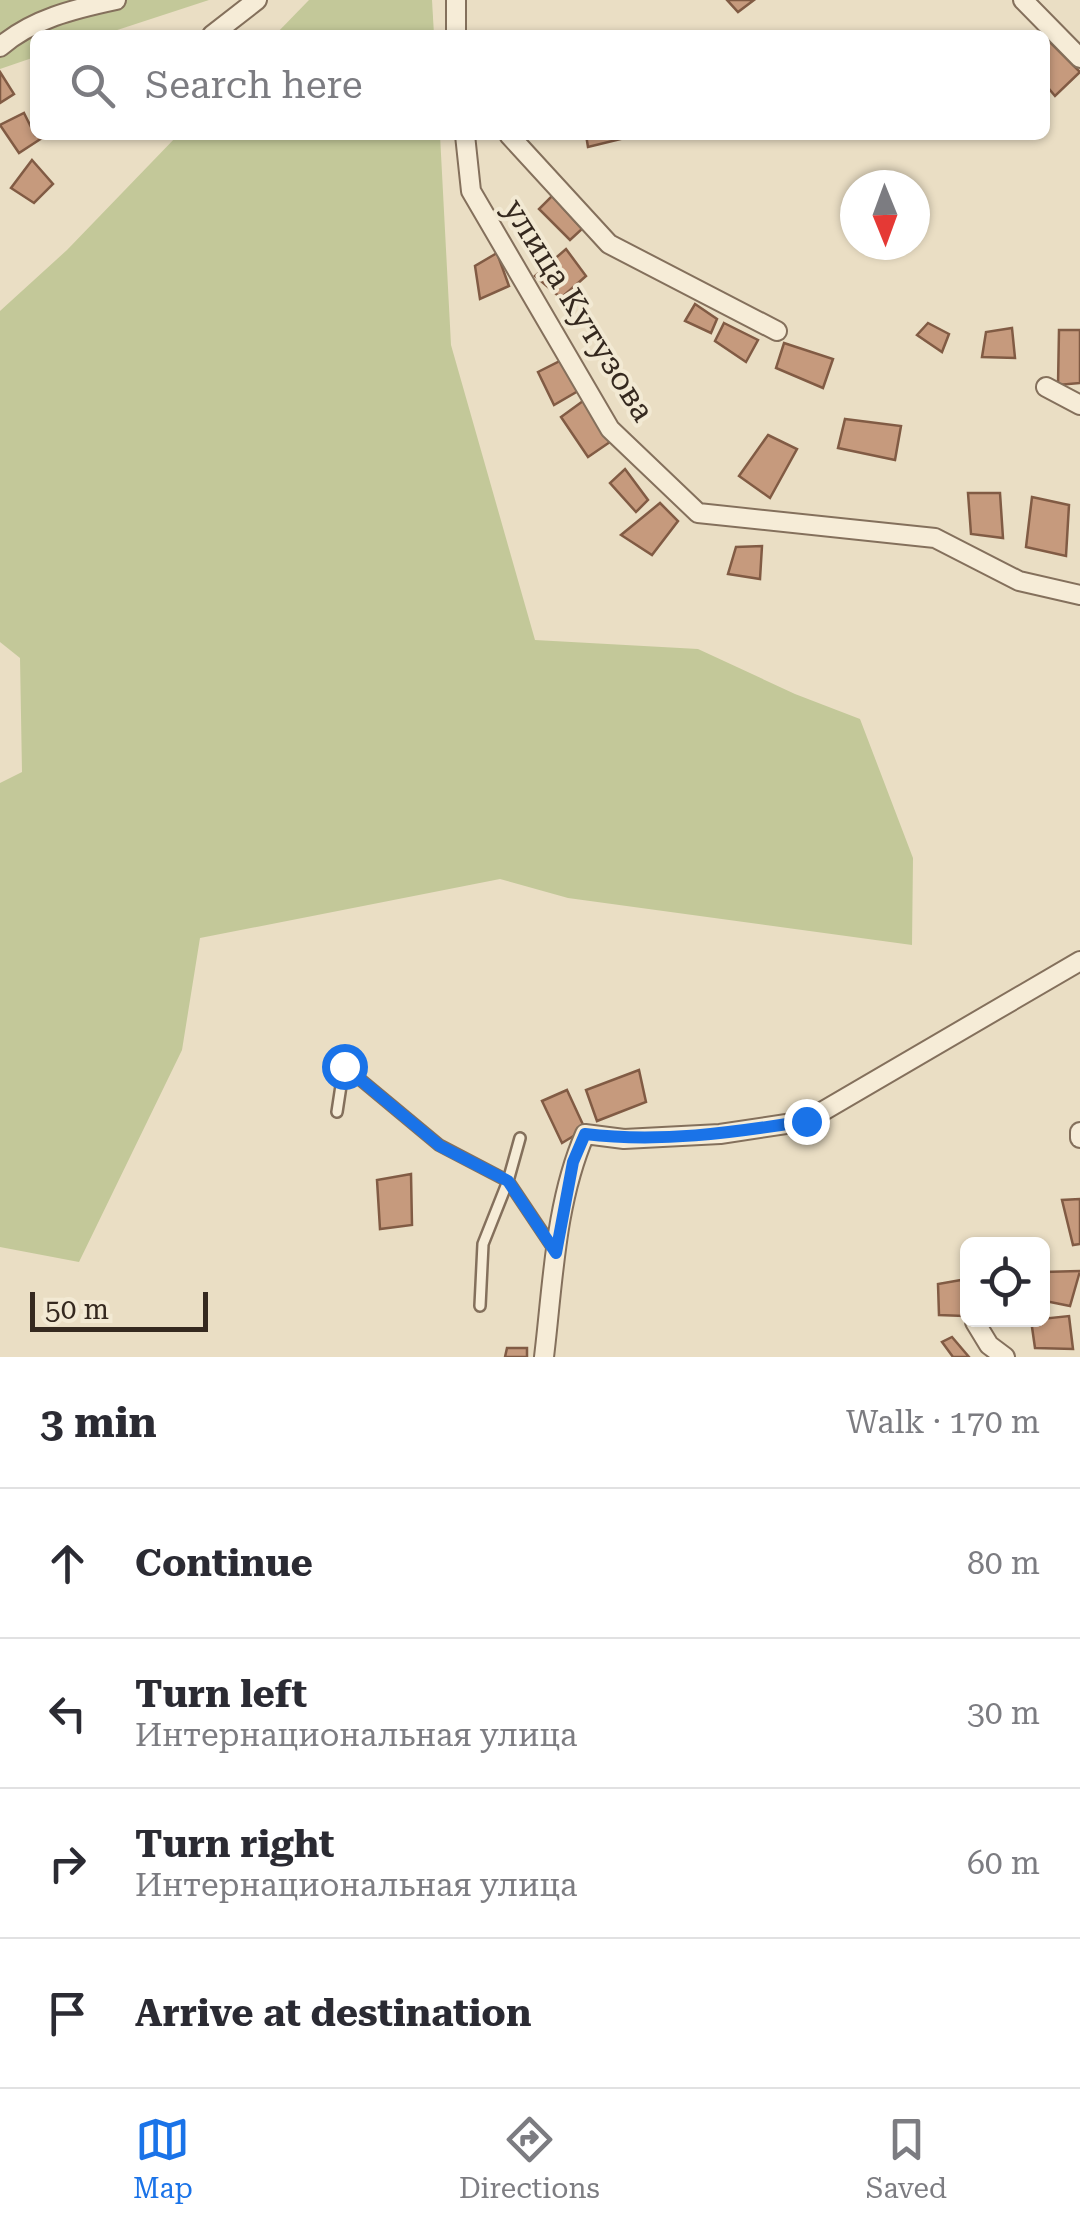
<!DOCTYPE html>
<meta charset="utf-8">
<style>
:root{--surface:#fff;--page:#f7f7f7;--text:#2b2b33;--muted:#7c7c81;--line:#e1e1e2;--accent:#1a73e8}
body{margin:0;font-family:"Roboto Serif",serif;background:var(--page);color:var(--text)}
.controls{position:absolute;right:30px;bottom:30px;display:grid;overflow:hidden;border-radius:15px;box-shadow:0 2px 8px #0004}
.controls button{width:90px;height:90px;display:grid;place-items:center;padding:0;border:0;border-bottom:2px solid var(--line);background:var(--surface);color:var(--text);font:50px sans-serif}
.compass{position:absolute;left:840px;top:170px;width:90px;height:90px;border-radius:50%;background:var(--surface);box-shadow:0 2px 8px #0004;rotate:179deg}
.scale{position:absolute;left:30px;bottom:25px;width:178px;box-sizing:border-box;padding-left:10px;border:5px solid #35291f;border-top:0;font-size:28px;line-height:35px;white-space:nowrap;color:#35291f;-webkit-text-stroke:8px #f2e9d3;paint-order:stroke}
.stop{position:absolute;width:30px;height:30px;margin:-22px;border:8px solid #1a73e8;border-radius:50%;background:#fff}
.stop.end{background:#1a73e8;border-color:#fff;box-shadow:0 2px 10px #0008}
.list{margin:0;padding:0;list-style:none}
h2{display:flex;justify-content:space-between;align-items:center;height:130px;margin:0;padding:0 40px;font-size:42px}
h2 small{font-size:32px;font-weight:400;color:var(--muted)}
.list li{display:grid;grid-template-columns:65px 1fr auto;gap:30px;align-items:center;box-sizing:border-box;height:150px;padding:0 40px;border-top:2px solid var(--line)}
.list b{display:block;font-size:38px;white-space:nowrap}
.list p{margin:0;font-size:32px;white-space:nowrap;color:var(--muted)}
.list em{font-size:32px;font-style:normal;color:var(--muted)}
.icon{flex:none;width:55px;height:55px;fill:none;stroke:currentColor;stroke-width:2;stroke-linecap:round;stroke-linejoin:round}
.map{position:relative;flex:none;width:1080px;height:1357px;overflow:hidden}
.search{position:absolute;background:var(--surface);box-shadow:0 2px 8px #0004;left:30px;right:30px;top:30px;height:110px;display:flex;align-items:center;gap:25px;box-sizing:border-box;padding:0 35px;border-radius:15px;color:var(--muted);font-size:38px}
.sheet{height:730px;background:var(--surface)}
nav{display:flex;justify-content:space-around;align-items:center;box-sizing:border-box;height:140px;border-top:2px solid var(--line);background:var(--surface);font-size:28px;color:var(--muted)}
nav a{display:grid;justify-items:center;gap:5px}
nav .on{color:var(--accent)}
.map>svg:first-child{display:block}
.green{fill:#c3c899}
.building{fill:#c69a7d;stroke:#815b44;stroke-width:2.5}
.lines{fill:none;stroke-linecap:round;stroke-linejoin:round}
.service-casing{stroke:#84705c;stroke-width:14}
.minor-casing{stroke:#84705c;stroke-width:22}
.service{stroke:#f6ecd7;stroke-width:9}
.minor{stroke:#f6ecd7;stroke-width:18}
.route{stroke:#1a73e8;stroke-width:12}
.labels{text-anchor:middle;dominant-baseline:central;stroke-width:8;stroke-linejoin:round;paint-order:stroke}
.street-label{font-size:32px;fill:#35291f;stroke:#f2e9d3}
</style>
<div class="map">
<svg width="1080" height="1357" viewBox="0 0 1080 1357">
<rect width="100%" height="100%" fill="#eadec4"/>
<g class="green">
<polygon points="0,0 209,0 102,35 35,35 35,57 0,69"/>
<polygon points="309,0 432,0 434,35 275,35"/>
<polygon points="178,135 440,135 451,345 535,640 698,649 795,694 860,719 913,858 912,945 568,898 500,879 200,938 182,1050 79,1262 0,1247 0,783 22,772 20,658 0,642 0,311 67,250"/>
</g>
<g class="building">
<polygon points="727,0 754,0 738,12"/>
<polygon points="1045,37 1080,72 1055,96 1045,84"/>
<polygon points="0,72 14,94 0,103"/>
<polygon points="24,113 35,135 42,138 19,153 0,125"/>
<polygon points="586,135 637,135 588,147"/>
<polygon points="32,160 53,184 34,203 11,188"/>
<polygon points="552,196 582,229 570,240 539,209"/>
<polygon points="566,249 586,276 561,298 535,276"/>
<polygon points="497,253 509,286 480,299 475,266"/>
<polygon points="695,304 717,319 711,333 685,321"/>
<polygon points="724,323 758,340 746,362 715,341"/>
<polygon points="928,323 949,334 942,352 917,335"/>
<polygon points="1012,328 1015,358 982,357 986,332"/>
<polygon points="1059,330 1080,330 1080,383 1058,385"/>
<polygon points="784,343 833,359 823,388 776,368"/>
<polygon points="560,361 578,391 554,405 538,372"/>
<polygon points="583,401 610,442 588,457 561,417"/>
<polygon points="845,419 901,426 895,460 838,448"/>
<polygon points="768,435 797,449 770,498 739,476"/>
<polygon points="625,469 648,500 636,512 610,483"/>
<polygon points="968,493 1000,493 1003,538 971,534"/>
<polygon points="1032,497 1069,505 1066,556 1026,547"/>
<polygon points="660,503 678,521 652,555 621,535"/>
<polygon points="762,546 760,579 728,574 736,547"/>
<polygon points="639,1070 646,1102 597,1121 586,1090"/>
<polygon points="567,1090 585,1129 562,1143 542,1101"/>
<polygon points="411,1174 412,1225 380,1229 377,1180"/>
<polygon points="1080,1199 1080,1244 1073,1245 1062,1200"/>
<polygon points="1080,1271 1070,1306 1045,1301 1043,1272"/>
<polygon points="961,1280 964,1316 939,1315 938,1284"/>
<polygon points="1069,1316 1073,1349 1035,1348 1031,1320"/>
<polygon points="952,1337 969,1357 953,1357 942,1342"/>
<polygon points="507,1348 527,1348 527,1357 505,1357"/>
</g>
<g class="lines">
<g class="service-casing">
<g id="service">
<polyline points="337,1112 344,1066 439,1145 508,1181 483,1244 480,1306"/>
<polyline points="520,1138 508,1181 555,1251"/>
</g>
</g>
<g class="minor-casing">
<g id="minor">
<polyline points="456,0 456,35"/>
<polyline points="1023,0 1080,58"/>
<polyline points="212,35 257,0"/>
<path d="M0,47C32,19 74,9 116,0"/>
<polyline points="465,135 471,191 610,429 698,513 935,538 1019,581 1080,595"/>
<polyline points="509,135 609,244 777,331"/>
<polyline points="1046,387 1080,405"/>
<polyline points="1080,1132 1080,1138"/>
<polyline points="975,1322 989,1345 1005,1357"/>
<path d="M544,1357C553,1283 555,1203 585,1134L624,1139L720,1134L806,1121L1080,961"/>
</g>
</g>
<use href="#service" class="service"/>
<use href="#minor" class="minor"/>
</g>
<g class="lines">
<path class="route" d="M344,1066L440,1146L508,1181L556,1253L573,1162L585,1134C659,1143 732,1133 806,1121"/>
</g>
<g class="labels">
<g class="street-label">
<text transform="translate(579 310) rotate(58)">улица Кутузова</text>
</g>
</g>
</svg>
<div class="controls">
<button><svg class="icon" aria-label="locate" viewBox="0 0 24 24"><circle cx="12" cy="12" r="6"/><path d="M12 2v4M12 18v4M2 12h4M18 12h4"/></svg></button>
</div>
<svg class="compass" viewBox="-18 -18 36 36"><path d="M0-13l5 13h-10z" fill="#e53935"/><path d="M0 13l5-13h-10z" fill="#7c7c81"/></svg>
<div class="scale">50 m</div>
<div class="stop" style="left:344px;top:1066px"></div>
<div class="stop end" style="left:806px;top:1121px"></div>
<div class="search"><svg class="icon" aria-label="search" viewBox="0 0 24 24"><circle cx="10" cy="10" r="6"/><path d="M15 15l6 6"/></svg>Search here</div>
</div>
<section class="sheet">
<h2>3 min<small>Walk · 170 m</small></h2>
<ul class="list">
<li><svg class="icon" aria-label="ahead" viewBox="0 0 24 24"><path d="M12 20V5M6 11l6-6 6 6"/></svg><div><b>Continue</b></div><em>80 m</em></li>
<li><svg class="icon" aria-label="left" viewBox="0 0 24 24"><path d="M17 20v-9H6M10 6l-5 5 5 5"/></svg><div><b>Turn left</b><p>Интернациональная улица</p></div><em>30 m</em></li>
<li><svg class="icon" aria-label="right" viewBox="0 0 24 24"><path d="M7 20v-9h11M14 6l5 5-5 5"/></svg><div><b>Turn right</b><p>Интернациональная улица</p></div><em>60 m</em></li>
<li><svg class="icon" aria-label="arrive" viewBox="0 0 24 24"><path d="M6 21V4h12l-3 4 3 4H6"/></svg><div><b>Arrive at destination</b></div></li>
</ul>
</section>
<nav>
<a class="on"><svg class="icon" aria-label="map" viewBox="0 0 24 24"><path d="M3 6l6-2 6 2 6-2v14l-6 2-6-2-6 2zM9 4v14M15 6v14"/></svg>Map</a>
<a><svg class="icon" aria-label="directions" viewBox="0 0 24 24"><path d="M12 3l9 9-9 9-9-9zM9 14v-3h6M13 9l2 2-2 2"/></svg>Directions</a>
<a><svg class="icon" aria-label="saved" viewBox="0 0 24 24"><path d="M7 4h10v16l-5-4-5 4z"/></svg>Saved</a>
</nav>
